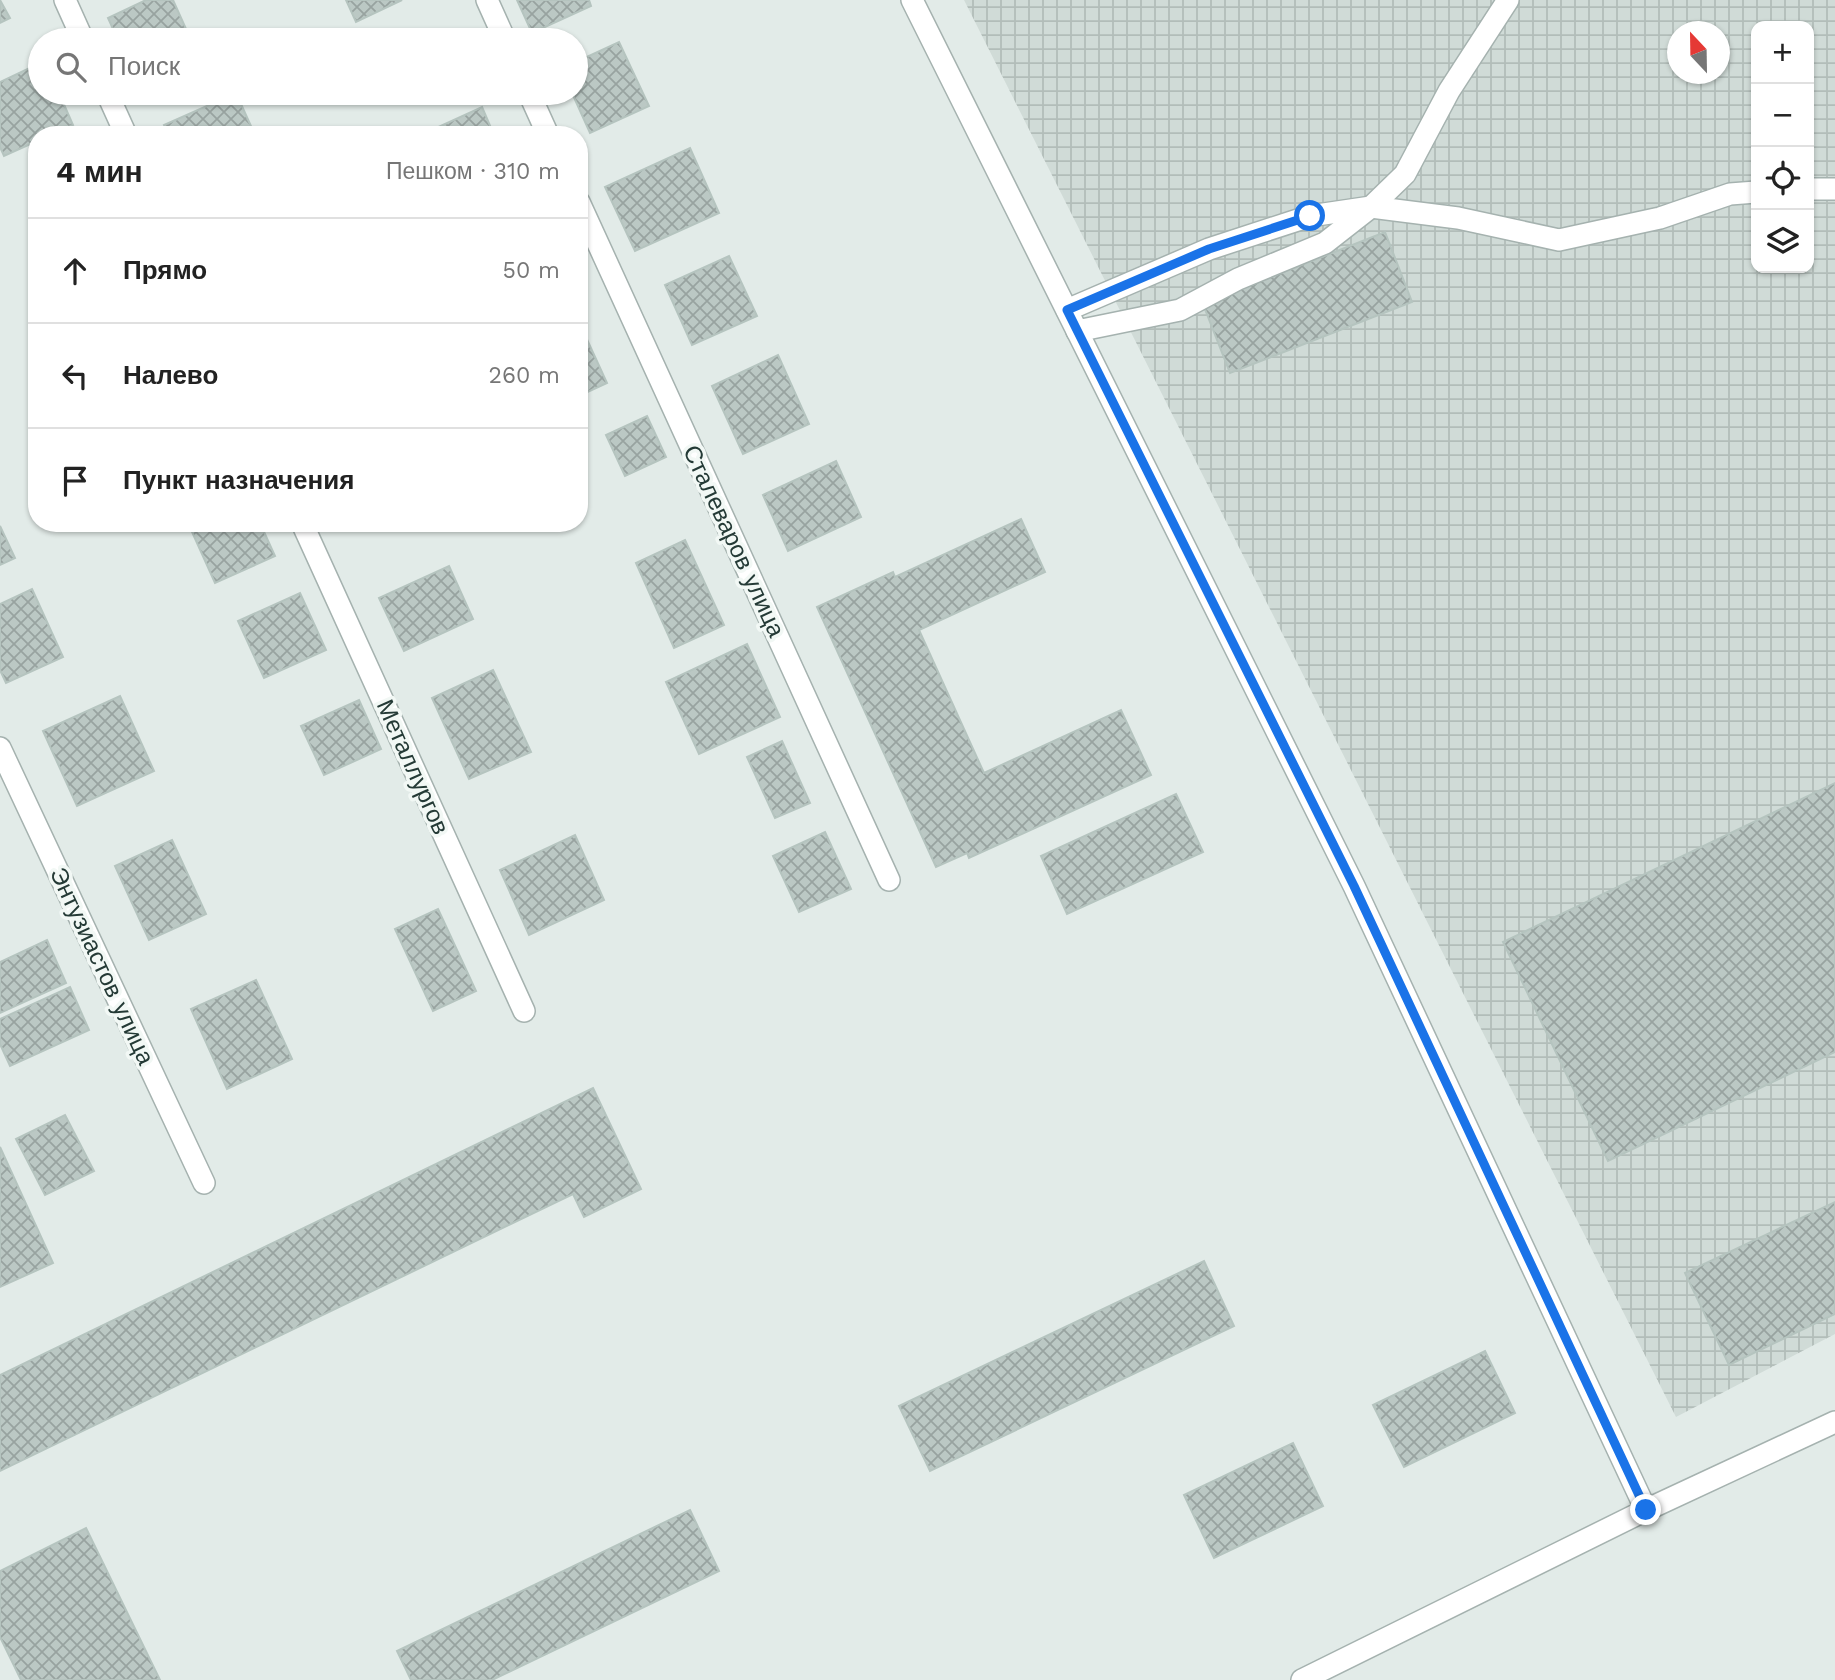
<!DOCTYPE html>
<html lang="ru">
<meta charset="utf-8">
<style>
:root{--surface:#fff;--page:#f2f2f2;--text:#222;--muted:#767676;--line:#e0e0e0}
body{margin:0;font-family:"Work Sans",sans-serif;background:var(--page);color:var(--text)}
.controls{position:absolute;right:21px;top:21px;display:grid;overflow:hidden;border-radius:14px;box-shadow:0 2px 5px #0004}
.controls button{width:63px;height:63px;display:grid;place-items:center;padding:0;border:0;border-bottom:2px solid var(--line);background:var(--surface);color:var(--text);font:35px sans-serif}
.compass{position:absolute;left:1667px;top:21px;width:63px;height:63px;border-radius:50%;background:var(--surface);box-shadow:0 2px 5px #0004;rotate:338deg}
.stop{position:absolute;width:21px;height:21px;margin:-16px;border:5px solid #1a73e8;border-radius:50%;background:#fff}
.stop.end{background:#1a73e8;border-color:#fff;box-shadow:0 2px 7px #0008}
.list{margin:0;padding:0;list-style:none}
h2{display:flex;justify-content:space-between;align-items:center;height:91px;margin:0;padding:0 28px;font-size:30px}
h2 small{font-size:23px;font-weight:400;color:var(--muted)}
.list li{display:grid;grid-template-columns:46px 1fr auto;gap:21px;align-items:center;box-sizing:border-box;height:105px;padding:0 28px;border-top:2px solid var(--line)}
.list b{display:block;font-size:26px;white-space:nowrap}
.list em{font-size:23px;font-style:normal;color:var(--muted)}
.icon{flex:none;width:38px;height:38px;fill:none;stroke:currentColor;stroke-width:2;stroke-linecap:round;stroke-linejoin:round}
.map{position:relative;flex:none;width:1835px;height:1680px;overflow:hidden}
.search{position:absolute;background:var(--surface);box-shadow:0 2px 5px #0004;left:28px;top:28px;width:560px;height:77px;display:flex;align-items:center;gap:18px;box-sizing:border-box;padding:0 24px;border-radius:38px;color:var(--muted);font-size:26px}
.panel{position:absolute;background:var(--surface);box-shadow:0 2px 5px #0004;left:28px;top:126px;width:560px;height:406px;border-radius:28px}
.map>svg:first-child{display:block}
.industrial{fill:url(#industrial-grid);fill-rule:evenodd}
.building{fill:url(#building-cross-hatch);stroke:#b5c4bf;stroke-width:2}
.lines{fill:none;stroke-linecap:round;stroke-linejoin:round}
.minor-casing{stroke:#a5b2af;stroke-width:24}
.minor{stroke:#fff;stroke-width:21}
.route{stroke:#1a73e8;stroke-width:9}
.labels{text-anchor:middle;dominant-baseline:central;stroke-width:7;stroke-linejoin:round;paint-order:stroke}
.street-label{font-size:24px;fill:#243a36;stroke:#f2f8f5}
</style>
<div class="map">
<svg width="1835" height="1680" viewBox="0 0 1835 1680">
<defs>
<pattern id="industrial-grid" width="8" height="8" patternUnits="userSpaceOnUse" patternTransform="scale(1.75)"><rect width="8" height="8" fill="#d0dbd7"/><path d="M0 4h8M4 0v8" fill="none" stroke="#b2bdb9"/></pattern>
<pattern id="building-cross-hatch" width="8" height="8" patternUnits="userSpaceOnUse" patternTransform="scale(1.75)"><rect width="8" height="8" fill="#bbc8c4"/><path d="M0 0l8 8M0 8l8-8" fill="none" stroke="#98a3a0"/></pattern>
</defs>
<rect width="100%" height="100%" fill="#e2ebe8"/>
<path class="industrial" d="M964,0H1835V1334L1676,1417ZM1756,26H1809V268H1756ZM1678,32H1720V74H1678Z"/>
<g class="building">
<polygon points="0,0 10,18 0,23"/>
<polygon points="146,0 173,0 191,40 118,40 108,18"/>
<polygon points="346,0 402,0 356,22"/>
<polygon points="517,0 589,0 591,6 532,33"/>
<polygon points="619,42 649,106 590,133 572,93 576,93 576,62"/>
<polygon points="40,63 40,93 59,93 73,125 51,135 37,135 37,141 4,156 0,147 0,82"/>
<polygon points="236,93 255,135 169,135 164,125"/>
<polygon points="482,107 494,135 421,135"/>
<polygon points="690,148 719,213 635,251 605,187"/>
<polygon points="1385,232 1412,302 1230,373 1203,304"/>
<polygon points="729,256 757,316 692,345 665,285"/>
<polygon points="579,322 607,383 579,396"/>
<polygon points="778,355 809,424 743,454 712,386"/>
<polygon points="647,416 666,457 625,476 606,435"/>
<polygon points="836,461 861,517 788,551 763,495"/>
<polygon points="1021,519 1045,572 919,630 984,773 1121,710 1151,775 969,858 967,853 936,867 817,607 893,572 895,577"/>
<polygon points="188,523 260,523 275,556 215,583"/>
<polygon points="0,526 15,558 0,565"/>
<polygon points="685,540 724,625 674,648 636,563"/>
<polygon points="449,566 473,619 404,651 379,598"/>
<polygon points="32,589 63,657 6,683 0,670 0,604"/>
<polygon points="300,593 326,650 264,678 238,621"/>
<polygon points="747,644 780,717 699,754 666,682"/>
<polygon points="493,670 531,752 469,779 432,698"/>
<polygon points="120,696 154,771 77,806 43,731"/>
<polygon points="359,700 381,749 324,775 301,726"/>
<polygon points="782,741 810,803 775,818 747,757"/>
<polygon points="1835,783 1835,1052 1608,1161 1503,942"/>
<polygon points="1176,794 1203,852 1067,914 1041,856"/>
<polygon points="825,832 851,889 799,912 773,856"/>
<polygon points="575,835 604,900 529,935 500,870"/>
<polygon points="172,840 206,914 149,940 115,866"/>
<polygon points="438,909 476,991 433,1011 395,929"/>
<polygon points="47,940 66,983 0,1013 0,962"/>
<polygon points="256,980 292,1059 227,1089 191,1009"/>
<polygon points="70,987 89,1030 10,1066 0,1044 0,1019"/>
<polygon points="593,1088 641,1189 584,1217 573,1194 0,1471 0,1375"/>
<polygon points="65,1115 94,1171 45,1195 16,1139"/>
<polygon points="0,1147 53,1263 0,1287"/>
<polygon points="1835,1202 1835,1314 1729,1365 1685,1273"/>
<polygon points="1204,1261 1234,1326 930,1471 899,1406"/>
<polygon points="1485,1351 1515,1413 1404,1467 1373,1405"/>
<polygon points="1293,1443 1323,1506 1214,1558 1184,1495"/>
<polygon points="690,1510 719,1571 492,1680 411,1680 397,1651"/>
<polygon points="86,1528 160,1680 21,1680 0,1637 0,1571"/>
</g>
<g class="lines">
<g class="minor-casing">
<g id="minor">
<polyline points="65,0 83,40"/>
<polyline points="487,0 505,40"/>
<polyline points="912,0 1354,886 1646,1510"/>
<polyline points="107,93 126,135"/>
<polyline points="529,93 548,135"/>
<polyline points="1809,189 1835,189"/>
<polyline points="579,202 889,880"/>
<polyline points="1067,310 1209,249 1310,216 1371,207 1458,218 1559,240 1660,218 1730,194 1756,192"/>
<polyline points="1077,331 1180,310 1238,279 1325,243 1371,207 1405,174 1449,91 1508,0"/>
<polyline points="302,523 524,1011"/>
<polyline points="0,748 204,1183"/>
<polyline points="1302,1680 1646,1510 1835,1422"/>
</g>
</g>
<use href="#minor" class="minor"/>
</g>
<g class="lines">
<polyline class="route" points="1310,216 1209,249 1067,310 1354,886 1646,1510"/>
</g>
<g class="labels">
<g class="street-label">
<text transform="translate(734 541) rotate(65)">Сталеваров улица</text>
<text transform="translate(413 767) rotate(66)">Металлургов</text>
<text transform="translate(102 966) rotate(65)">Энтузиастов улица</text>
</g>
</g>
</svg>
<div class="controls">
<button>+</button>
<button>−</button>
<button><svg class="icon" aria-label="locate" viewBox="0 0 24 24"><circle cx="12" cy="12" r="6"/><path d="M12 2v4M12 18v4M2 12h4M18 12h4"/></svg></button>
<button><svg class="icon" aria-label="layers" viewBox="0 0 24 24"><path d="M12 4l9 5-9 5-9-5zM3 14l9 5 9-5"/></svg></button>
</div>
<svg class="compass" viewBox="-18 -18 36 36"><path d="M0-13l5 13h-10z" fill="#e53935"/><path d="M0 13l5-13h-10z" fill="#767676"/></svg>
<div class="stop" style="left:1310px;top:216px"></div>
<div class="stop end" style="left:1646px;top:1510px"></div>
<div class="search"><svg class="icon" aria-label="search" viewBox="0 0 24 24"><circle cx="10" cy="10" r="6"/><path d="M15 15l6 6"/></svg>Поиск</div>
<section class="panel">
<h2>4 мин<small>Пешком · 310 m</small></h2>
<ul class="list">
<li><svg class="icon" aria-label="ahead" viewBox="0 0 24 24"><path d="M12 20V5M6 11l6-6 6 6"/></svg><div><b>Прямо</b></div><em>50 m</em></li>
<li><svg class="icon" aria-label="left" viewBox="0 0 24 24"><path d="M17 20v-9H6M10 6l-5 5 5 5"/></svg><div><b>Налево</b></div><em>260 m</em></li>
<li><svg class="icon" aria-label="arrive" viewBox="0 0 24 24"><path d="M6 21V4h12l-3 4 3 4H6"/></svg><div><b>Пункт назначения</b></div></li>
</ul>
</section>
</div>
